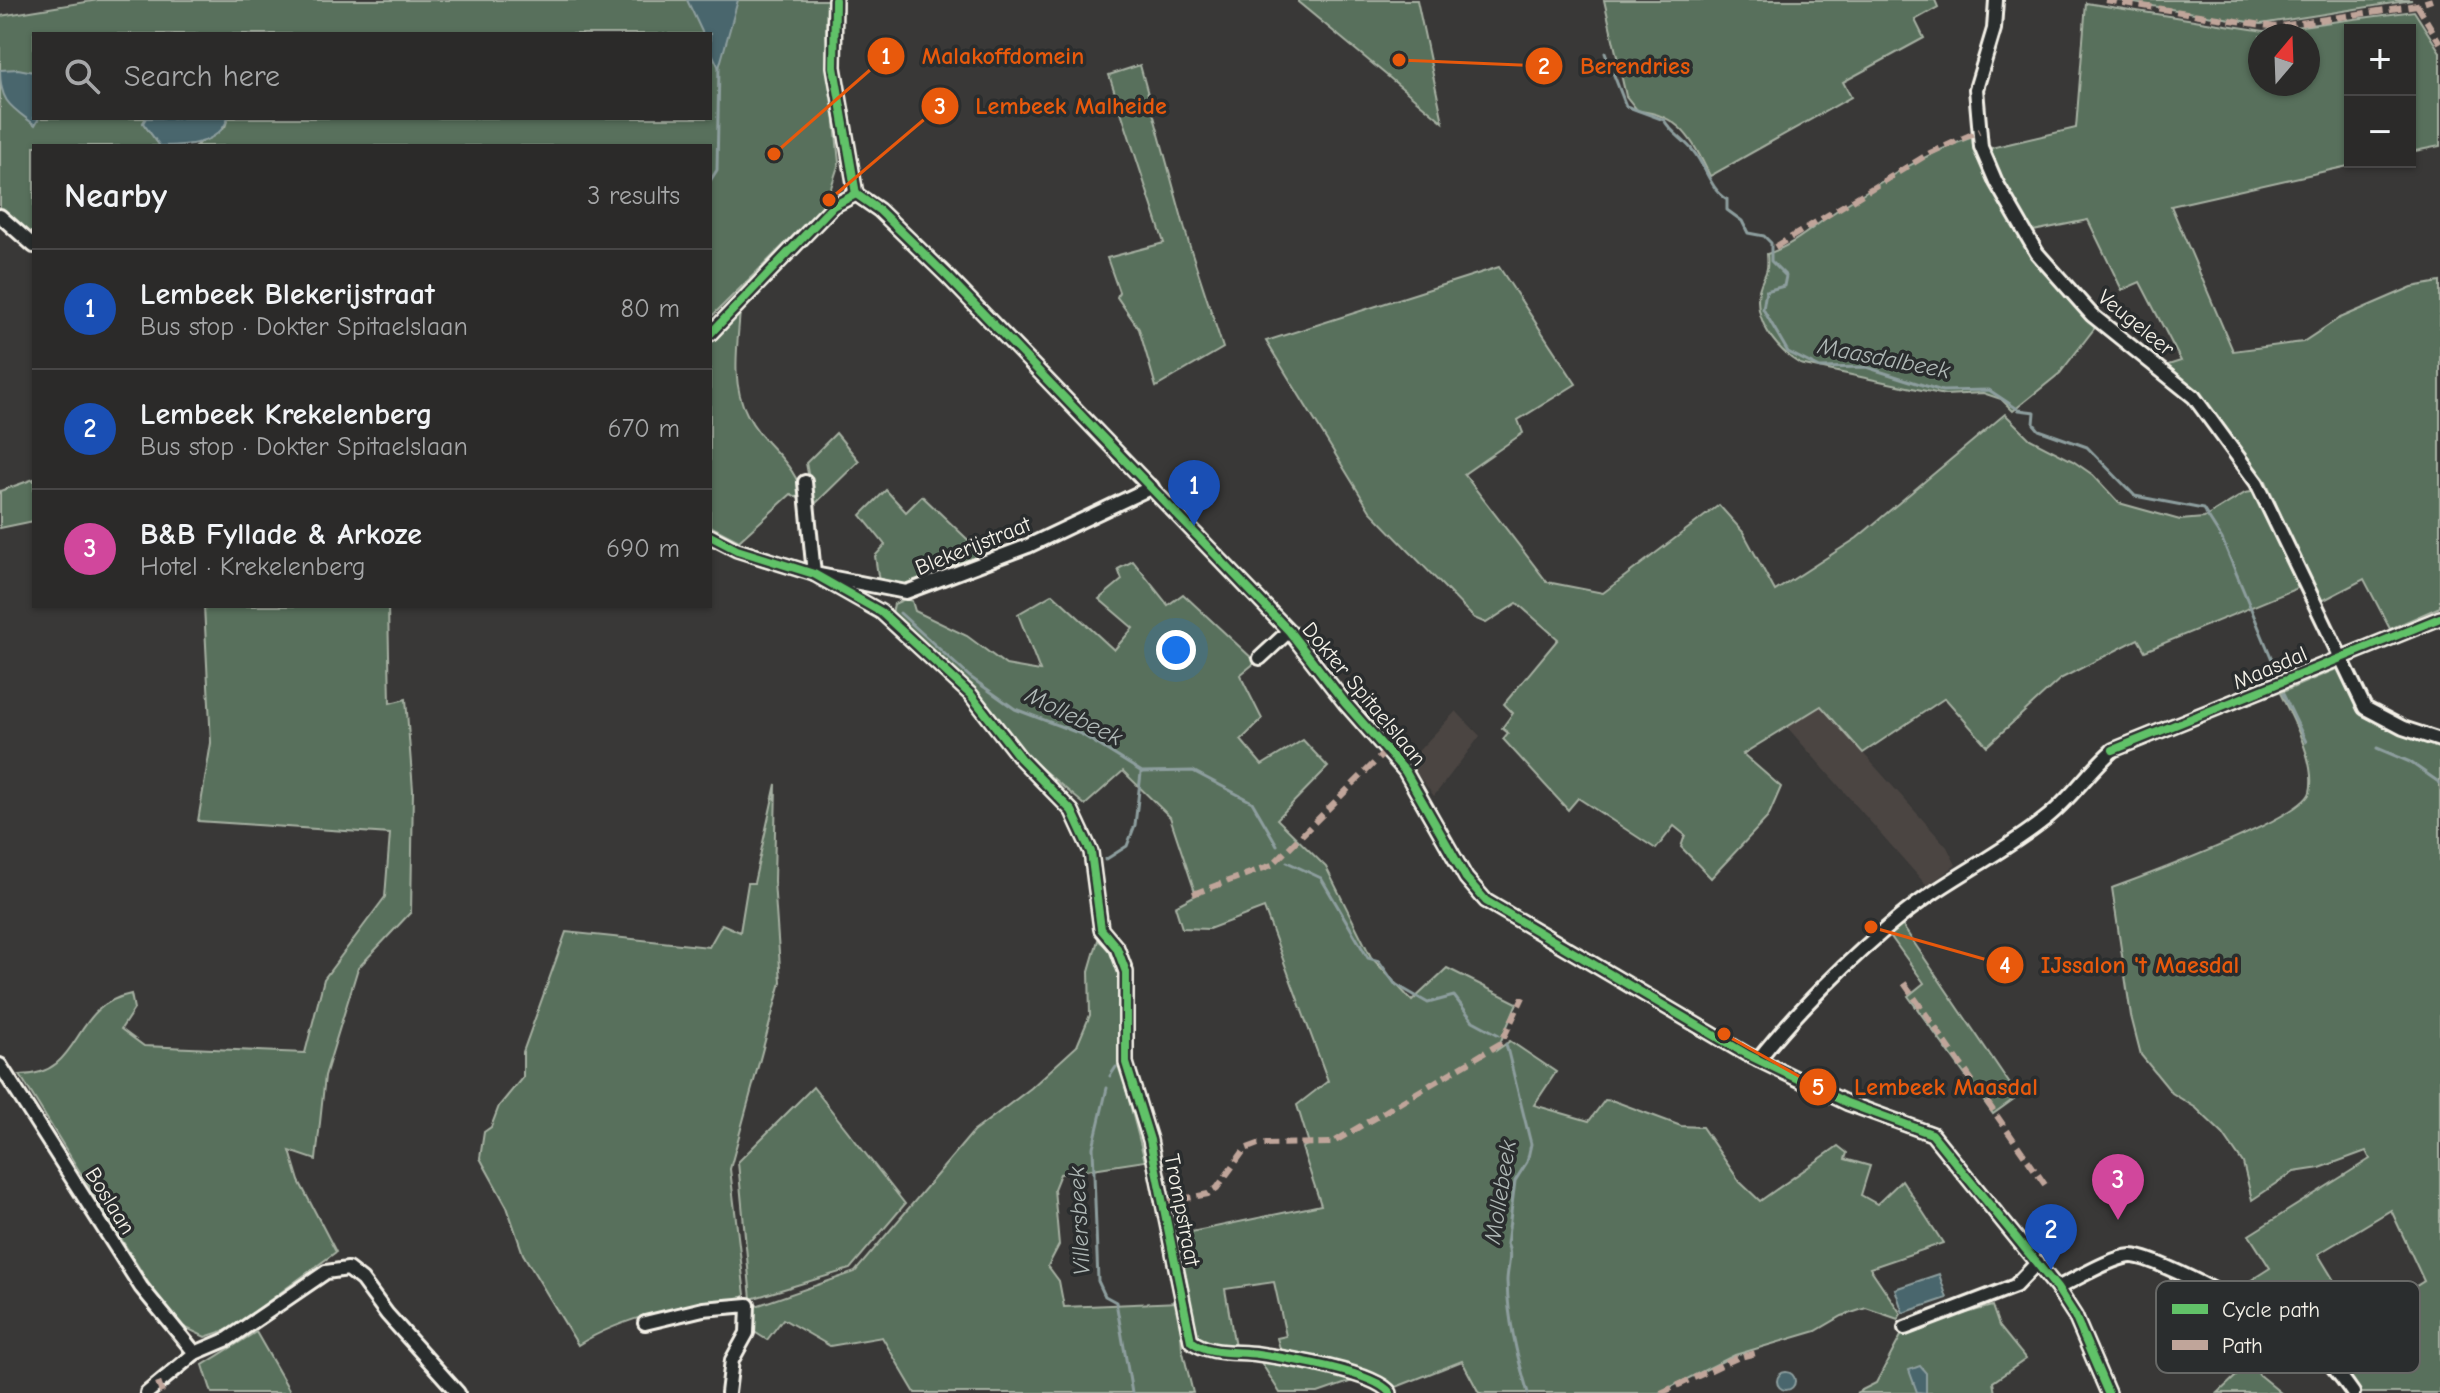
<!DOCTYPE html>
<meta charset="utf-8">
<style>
:root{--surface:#2b2a29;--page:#333231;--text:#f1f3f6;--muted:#a6a7a8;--line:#474646;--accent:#d6ab8b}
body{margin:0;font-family:"Comic Neue",sans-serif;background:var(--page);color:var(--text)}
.controls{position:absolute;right:24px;top:24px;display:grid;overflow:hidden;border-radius:0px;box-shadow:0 2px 6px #0004}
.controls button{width:72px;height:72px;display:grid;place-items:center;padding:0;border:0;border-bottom:2px solid var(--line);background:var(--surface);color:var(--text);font:40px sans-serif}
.compass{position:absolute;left:2248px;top:24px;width:72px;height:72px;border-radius:50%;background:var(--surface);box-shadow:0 2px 6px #0004;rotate:19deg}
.you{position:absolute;left:1176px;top:650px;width:28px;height:28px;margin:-20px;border:6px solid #fff;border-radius:50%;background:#1a73e8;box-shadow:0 0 0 12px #1a73e833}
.badge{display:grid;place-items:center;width:52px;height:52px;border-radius:50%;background:var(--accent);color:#fff;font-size:26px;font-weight:700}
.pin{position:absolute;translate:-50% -66px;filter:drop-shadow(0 2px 4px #0008)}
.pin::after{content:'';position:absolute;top:42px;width:28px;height:24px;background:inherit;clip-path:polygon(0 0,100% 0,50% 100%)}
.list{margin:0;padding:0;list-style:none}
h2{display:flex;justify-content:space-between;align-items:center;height:104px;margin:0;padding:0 32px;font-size:34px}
h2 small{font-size:26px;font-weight:400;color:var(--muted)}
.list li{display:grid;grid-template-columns:52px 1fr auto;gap:24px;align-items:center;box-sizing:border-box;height:120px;padding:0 32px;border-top:2px solid var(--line)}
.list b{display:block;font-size:30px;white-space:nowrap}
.list p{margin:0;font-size:26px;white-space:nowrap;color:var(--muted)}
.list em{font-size:26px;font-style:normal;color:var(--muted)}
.icon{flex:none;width:44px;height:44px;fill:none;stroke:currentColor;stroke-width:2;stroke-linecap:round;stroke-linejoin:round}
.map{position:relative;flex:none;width:2440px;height:1393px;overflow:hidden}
.search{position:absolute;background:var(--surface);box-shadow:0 2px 6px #0004;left:32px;top:32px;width:680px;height:88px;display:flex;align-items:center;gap:20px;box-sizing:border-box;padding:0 28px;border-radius:0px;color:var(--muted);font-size:30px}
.panel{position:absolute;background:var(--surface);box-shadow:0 2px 6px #0004;left:32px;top:144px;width:680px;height:464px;border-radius:0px}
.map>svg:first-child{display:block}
.built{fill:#4b4542}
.green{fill:#59705c;stroke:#a6b0a2;stroke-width:2;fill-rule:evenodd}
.water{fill:#49666d;stroke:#8d9e9e;stroke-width:2}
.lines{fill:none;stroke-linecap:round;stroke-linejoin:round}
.stream{stroke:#8d9e9e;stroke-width:3}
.minor-casing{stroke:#f4f1e8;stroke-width:18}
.minor{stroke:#2a2d2e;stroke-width:12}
.quiet{stroke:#c0a59a;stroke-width:6;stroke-dasharray:12 6;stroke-linecap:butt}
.cycleway-casing{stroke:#2a2d2e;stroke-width:13}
.cycleway{stroke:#61c268;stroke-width:8}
.labels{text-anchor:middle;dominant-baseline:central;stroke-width:7;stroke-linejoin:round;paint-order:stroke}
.street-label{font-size:22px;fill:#f4f1e8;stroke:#2a2d2e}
.water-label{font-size:24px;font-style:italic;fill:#b0b9b7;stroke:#2a2d2e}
.key{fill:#2a2d2e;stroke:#676866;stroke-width:2}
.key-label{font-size:22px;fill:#f4f1e8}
.leader{fill:none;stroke:#e8590c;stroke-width:3}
.callout-dot{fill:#e8590c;stroke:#2a2d2e;stroke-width:3}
.mark-label{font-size:24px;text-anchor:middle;font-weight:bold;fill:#fff}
.callout-label{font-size:24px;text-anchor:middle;font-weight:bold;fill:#e8590c;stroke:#2a2d2e;stroke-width:7;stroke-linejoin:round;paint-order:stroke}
</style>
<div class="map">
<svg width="2440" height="1393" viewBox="0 0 2440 1393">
<rect width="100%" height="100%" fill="#393837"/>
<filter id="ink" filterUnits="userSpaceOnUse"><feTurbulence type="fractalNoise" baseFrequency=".0125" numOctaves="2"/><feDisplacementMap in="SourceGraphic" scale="16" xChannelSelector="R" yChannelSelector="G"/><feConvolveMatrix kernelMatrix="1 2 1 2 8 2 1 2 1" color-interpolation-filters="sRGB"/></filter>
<g filter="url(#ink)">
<g class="built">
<polygon points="1821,706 1947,847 1956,865 1927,886 1787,727"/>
<polygon points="1456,711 1480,736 1434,796 1408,762"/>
</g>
<g class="green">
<polygon points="98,0 827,0 826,33 839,163 826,203 710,318 710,146 195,146 225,127 228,118 710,118 710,34 34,34 34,118 146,118 143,123 160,146 34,146 34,238 0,209 0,16"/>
<polygon points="1298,0 1417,0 1443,122 1298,2"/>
<path d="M1604,0H1935L1938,7L1915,20L1924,38L1843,82L1851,97L1710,176C1693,141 1680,114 1638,111L1626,96Z"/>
<polygon points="2116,0 2412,0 2261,24"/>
<path d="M2086,3L2264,31L2414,11L2440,52V146L2410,152V30H2350V162H2366L2171,206L2233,351L2303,342L2338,319L2412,287L2440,282V607L2390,629L2364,579L2320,602L2266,481L2200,395L2165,366L2181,361L2140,282L2122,290L2088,220L2028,232L1987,149L2076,128ZM2260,36H2308V84H2260Z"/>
<polygon points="1140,65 1189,244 1223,348 1156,387 1139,329 1117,297 1119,292 1107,258 1164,243 1109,75"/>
<path d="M1973,137L1974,153C2010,214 2042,279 2097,325L2060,373L2013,411L2001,399L1983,393L1945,395L1800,364C1776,349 1753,320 1759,290C1763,273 1769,277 1767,254C1793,246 1814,226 1836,211C1878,183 1925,153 1973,137Z"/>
<polygon points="1499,267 1576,384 1518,420 1523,433 1464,474 1547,582 1603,593 1719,505 1743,532 1775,591 1857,538 2005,414 2030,439 2073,461 2093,475 2119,503 2180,520 2204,518 2245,493 2258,491 2300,587 2145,651 2138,639 2060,679 1987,746 1945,698 1863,753 1821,706 1743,754 1781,787 1768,817 1711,878 1681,847 1685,835 1674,826 1656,849 1578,798 1568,810 1503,739 1508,733 1502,728 1513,713 1504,704 1558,639 1517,603 1486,623 1474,618 1370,511 1266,341"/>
<path d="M740,310C738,344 730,382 747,414C764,448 796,460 804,501L791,494L739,541L710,526V341Z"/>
<polygon points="836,433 859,461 814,505 806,463"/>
<polygon points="34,479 34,521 0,528 0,491"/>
<polygon points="886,490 906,512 922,496 984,555 917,585 879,582 875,556 885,545 861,515"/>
<path d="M1133,561L1168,605L1183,594L1256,662L1240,675L1262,719L1241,740L1262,765L1303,740L1328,767L1277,819L1326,867L1371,957L1412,1001L1447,968L1517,1003L1497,1050L1510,1041L1556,1072L1534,1105L1589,1121L1605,1100L1614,1101L1681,1126L1702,1127L1740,1182L1760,1201L1838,1146L1847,1153L1845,1159L1870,1166L1861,1195L1877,1204L1902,1180L1943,1243L1870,1268L1901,1314L1898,1319L1866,1308L1842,1316L1816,1331L1735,1355L1659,1393H1479L1462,1361L1396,1387C1365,1362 1320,1360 1281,1352L1277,1338L1286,1336L1274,1282L1225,1289L1235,1347C1218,1345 1204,1345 1193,1330L1172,1236L1321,1205L1302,1148L1309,1144L1297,1105L1328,1081L1264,908L1209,929L1182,928L1175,906L1196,895L1170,817L1123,771L1085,805L1018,749L986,702L892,613L894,604L905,599L912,601L915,611L967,636L1006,665L1040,671L1018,614L1053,594L1114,650L1133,628L1099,599L1122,580L1118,569Z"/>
<path d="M204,606H388L390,703L406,699L413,790L411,912L358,968L325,1076L316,1160L290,1151L299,1181L336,1252L232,1328L205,1337L180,1325L162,1305L20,1075C84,1075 69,1006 131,994L134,1009L121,1029L144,1046L305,1053L324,979L385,897L390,834L198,821L211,743Z"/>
<path d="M2341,667L2356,701L2440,738V1393H2358L2321,1346L2424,1281L2391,1210L2318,1254L2356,1317L2324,1336L2308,1339L2231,1293L2270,1268L2249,1235L2370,1159L2366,1151L2320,1168L2294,1172L2252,1200L2243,1163L2223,1134L2196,1108L2172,1093L2141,1055L2131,1016L2112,888C2144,876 2303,818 2310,792C2317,763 2292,717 2280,693Z"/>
<path d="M776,784L774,881L781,982L730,1169L745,1295L741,1302C691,1299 619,1319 578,1345L523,1254L507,1207L480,1158L484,1132L491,1127L499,1106L523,1077V1052L566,932L709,947L722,924L740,932L748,883H754Z"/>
<polygon points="1902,925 2018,1096 1993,1114 1908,996 1924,983 1889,934"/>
<polygon points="1098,940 1112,952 1120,970 1118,1044 1125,1085 1145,1161 1060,1174 1054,1189 1059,1245 1048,1266 1059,1281 1064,1307 1179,1302 1182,1348 1193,1393 915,1393 882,1337 830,1346 783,1319 767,1340 753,1331 753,1307 855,1272 973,1132 1031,1088 1077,1046 1090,1015 1089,971"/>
<polygon points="813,1087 905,1204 850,1269 751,1299 738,1162"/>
<polygon points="2181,1281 2231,1301 2283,1334 2254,1361 2259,1375 2281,1393 2218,1393 2253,1360 2163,1318"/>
<polygon points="1992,1306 1999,1326 2026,1359 1993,1382 1995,1393 1856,1393 1876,1383 1904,1330"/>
<polygon points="256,1332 291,1393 212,1393 203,1365"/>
<polygon points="1259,1359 1361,1378 1318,1393 1280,1393"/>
</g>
<g class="water">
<polygon points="687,0 738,0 719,68 710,49 710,34 703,34"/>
<path d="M18,69L34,72V118H39L35,125C10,106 0,102 0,70Z"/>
<path d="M146,118H228C218,146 184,146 160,146L143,123Z"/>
<polygon points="1939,1274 1947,1298 1903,1313 1895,1289"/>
<polygon points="1920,1366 1926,1373 1926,1393 1917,1392 1909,1370"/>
<circle cx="1786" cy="1381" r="9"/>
</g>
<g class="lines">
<g class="stream">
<path d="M1605,52L1626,106L1664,120C1672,134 1685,140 1694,152C1706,167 1710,189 1727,199V210L1742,221L1748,233L1764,236L1771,243V261L1786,276L1784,286L1766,291L1763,309L1788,352L1820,368L1866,367L1942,391L1989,390L2019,410L2035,412L2034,424L2039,430L2087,447L2135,496L2203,509L2222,539L2276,669"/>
<polyline points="710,181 717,170 719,67"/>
<polyline points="900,613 970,677 1015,709 1081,734 1142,772 1193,771 1252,802 1277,845"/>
<polyline points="2283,694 2306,742"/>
<polyline points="2377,748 2410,762 2440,783"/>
<polyline points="1105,860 1127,846 1135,825 1141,773"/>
<polyline points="1287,862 1321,878 1368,958 1379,961 1395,984 1428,1003 1454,996 1473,1021 1499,1035"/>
<path d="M1506,1044L1531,1144L1527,1162L1515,1181L1507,1244C1513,1254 1507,1269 1507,1281C1508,1320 1517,1356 1528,1393"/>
<polyline points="1110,1076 1116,1067"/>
<polyline points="1107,1088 1093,1147 1098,1281 1105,1296 1116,1302 1132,1393"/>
</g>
<g class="minor-casing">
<g id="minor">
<polyline points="835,0 834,67 856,194"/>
<polyline points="1996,0 1994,29 1976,89 1981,147 1996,182 2037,253 2092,315 2194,397 2257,483 2365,708 2403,728 2440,740"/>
<polyline points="856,194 879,210 947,276 1289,631 1345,703 1405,771 1466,878 1486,901 1746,1054 1847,1103 1932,1134 2057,1288 2075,1316 2108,1393"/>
<polyline points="0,216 34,246"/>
<polyline points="710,334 833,206 856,194"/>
<polyline points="805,482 814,574"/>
<polyline points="710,536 737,550 814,574 906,592 1028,546 1152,487"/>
<path d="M814,574L881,612L971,695L1020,758L1072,811L1091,852L1101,929L1117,948L1126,972V1063L1150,1140L1191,1341C1210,1355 1235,1351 1258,1354C1286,1358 1375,1372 1390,1393"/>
<polyline points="1260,658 1289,631"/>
<path d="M1758,1060C1794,1014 1853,955 1899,918C1945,880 1999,856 2045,819C2071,799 2088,772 2113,750L2440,618"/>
<polyline points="0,1065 141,1287 195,1353"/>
<path d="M2057,1288C2075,1280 2112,1257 2131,1256C2156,1255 2288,1328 2312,1347C2328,1359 2342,1377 2353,1393"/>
<polyline points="645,1323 703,1309 748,1305 747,1333 732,1360 728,1393"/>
<polyline points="1905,1328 2015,1286 2038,1262"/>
<polyline points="147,1393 195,1353 228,1339 326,1272 348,1269 362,1280 387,1314 458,1393"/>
</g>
</g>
<use href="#minor" class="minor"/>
<g class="quiet">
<polyline points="2105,0 2275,27 2417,5 2432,0"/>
<polyline points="2417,5 2440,43"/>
<polyline points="1775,247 1930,153 1979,131"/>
<polyline points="1193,894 1272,865 1387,750"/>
<polyline points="1904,983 2048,1189"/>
<polyline points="1162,1203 1208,1194 1217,1188 1245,1149 1258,1144 1332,1143 1501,1043 1523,997"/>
<polyline points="158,1382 162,1393"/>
<polyline points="1661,1393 1737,1358 1760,1352"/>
</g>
<g class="cycleway-casing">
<g id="cycleway">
<polyline points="835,0 834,67 856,194"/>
<polyline points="856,194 879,210 947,276 1289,631 1345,703 1405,771 1466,878 1486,901 1746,1054 1847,1103 1932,1134 2057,1288 2075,1316 2108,1393"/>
<polyline points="710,334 833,206 856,194"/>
<path d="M710,536L737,550L814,574L881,612L971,695L1020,758L1072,811L1091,852L1101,929L1117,948L1126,972V1063L1150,1140L1191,1341C1210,1355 1235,1351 1258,1354C1286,1358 1375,1372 1390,1393"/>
<polyline points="2113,750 2440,618"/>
</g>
</g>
<use href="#cycleway" class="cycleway"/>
</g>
</g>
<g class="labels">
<g class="street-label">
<text transform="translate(2136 323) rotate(39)">Veugeleer</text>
<text transform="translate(973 546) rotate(-22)">Blekerijstraat</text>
<text transform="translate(2270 668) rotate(-23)">Maasdal</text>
<text transform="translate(1364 694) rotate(50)">Dokter Spitaelslaan</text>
<text transform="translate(110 1201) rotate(58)">Boslaan</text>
<text transform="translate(1182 1210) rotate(79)">Trompstraat</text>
</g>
<g class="water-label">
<text transform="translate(1884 358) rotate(11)">Maasdalbeek</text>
<text transform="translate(1074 716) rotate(26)">Mollebeek</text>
<text transform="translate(1500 1192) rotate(-81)">Mollebeek</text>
<text transform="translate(1079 1221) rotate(-93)">Villersbeek</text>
</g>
</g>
<rect x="2156" y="1281" width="264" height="92" rx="12" class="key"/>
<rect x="2172" y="1304" width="36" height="10" fill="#61c268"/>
<rect x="2172" y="1340" width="36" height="10" fill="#c0a59a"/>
<g class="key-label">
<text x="2222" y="1317">Cycle path</text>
<text x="2222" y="1353">Path</text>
</g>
<path class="leader" d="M774 154L886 56M1399 60L1544 66M829 200L940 106M1871 927L2005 965M1724 1034L1818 1087"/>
<g class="callout-dot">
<circle cx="774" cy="154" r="8"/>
<circle cx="1399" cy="60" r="8"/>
<circle cx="829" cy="200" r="8"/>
<circle cx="1871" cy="927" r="8"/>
<circle cx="1724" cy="1034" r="8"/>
<circle cx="886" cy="56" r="20"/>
<circle cx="1544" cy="66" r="20"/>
<circle cx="940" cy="106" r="20"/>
<circle cx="2005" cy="965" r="20"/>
<circle cx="1818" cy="1087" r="20"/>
</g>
<g class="mark-label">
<text x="886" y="64">1</text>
<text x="1544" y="74">2</text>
<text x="940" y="114">3</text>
<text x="2005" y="973">4</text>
<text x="1818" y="1095">5</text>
</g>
<g class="callout-label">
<text x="1003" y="64">Malakoffdomein</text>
<text x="1635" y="74">Berendries</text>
<text x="1071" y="114">Lembeek Malheide</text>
<text x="2140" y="973">IJssalon 't Maesdal</text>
<text x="1946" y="1095">Lembeek Maasdal</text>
</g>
</svg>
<div class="controls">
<button>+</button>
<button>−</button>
</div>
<svg class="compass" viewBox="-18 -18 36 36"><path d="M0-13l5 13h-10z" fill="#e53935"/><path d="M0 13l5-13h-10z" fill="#a6a7a8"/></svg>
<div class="you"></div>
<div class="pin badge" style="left:1194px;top:526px;background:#1a4fb4">1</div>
<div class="pin badge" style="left:2051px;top:1270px;background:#1a4fb4">2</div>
<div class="pin badge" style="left:2118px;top:1220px;background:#d1479c">3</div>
<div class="search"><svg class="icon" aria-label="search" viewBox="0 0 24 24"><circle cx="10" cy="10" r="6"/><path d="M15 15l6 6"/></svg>Search here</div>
<section class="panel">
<h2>Nearby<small>3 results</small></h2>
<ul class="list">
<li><span class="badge" style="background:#1a4fb4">1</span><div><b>Lembeek Blekerijstraat</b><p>Bus stop · Dokter Spitaelslaan</p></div><em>80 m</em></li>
<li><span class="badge" style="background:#1a4fb4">2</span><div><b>Lembeek Krekelenberg</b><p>Bus stop · Dokter Spitaelslaan</p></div><em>670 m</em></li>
<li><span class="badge" style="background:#d1479c">3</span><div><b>B&amp;B Fyllade &amp; Arkoze</b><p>Hotel · Krekelenberg</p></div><em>690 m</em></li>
</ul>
</section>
</div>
